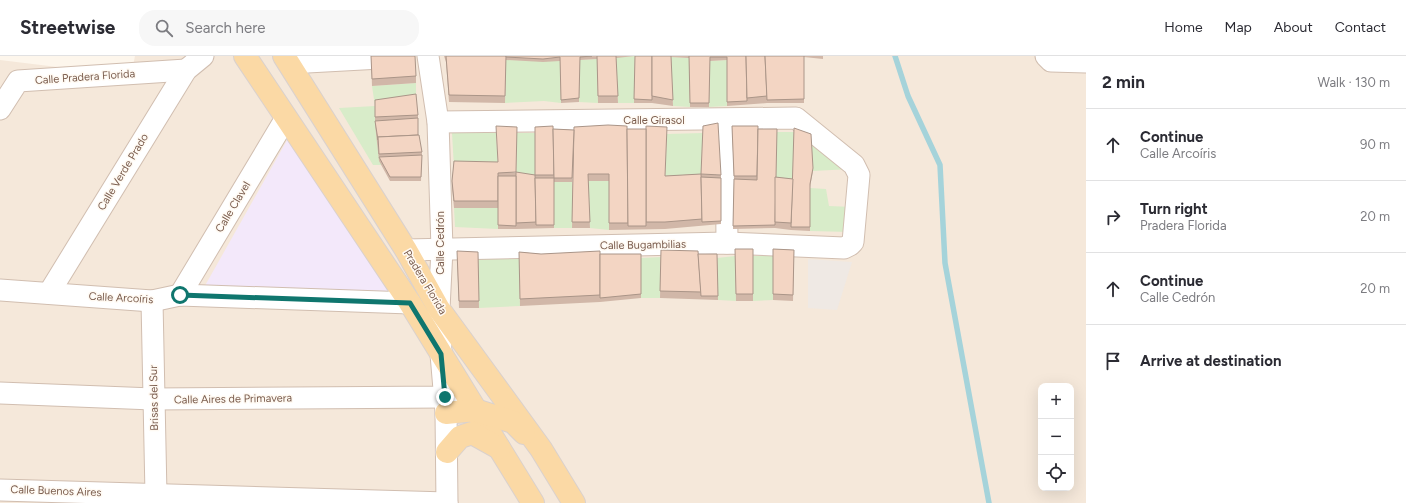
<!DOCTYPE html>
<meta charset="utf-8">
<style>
:root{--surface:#fff;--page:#f7f7f7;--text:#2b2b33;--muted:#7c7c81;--line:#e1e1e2}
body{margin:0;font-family:Figtree,sans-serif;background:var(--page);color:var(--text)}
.controls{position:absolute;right:12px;bottom:12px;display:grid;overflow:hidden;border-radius:8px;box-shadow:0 4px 16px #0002}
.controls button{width:36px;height:36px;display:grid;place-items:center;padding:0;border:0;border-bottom:1px solid var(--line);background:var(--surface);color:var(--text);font:20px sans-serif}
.stop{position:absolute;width:12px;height:12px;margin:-9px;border:3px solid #0f766e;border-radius:50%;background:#fff}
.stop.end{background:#0f766e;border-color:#fff;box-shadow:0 1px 4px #0008}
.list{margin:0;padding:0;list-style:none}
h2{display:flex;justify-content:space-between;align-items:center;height:52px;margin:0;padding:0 16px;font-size:17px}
h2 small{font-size:13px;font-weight:400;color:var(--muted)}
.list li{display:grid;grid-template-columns:26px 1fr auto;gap:12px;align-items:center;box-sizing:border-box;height:72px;padding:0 16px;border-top:1px solid var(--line)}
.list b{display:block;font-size:15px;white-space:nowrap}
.list p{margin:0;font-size:13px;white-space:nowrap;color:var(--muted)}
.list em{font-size:13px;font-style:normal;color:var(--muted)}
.icon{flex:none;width:22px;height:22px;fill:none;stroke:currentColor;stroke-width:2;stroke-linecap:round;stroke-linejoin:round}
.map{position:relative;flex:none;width:1086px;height:447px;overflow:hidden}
header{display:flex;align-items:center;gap:24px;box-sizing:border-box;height:56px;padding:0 20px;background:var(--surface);border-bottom:1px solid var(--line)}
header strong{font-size:19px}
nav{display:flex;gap:22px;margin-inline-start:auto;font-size:14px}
.search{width:280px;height:36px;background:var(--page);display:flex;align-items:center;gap:10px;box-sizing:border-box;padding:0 14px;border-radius:16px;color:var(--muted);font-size:15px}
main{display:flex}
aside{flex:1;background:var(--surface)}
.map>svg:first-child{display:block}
.residential{fill:#f5e8da;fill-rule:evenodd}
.industrial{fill:#efe9e4}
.education{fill:#f3e8fa}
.green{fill:#d8ecc9}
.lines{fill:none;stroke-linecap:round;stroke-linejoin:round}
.stream{stroke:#a5d3da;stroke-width:5.5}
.minor-casing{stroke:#d1beb0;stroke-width:23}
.major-casing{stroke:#dad1cd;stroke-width:24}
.minor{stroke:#fff;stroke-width:21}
.major{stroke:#fbd9a5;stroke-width:22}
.wall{fill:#d1b7a8}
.building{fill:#f3d5c3;stroke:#aa9588}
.route{stroke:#0f766e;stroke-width:5}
.labels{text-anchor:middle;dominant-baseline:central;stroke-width:3;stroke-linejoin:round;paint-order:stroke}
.street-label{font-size:11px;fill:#7a5c4d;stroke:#fffaf3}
</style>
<header>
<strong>Streetwise</strong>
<div class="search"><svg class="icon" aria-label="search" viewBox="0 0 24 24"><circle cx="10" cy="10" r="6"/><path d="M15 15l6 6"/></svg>Search here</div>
<nav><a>Home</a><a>Map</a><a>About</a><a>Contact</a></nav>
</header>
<main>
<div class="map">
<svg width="1086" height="447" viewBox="0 0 1086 447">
<rect width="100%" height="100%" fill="#fdf6ec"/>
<path class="residential" d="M135,0H1086V447H0V4L131,20ZM1041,330H1071V432H1041Z"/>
<polygon class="industrial" points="808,203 852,206 837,254 808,252"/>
<polygon class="education" points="290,79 395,244 202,235"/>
<g class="green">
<polygon points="635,0 634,47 618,47 616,1"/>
<polygon points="671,1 689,2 690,51 673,50"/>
<polygon points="597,3 598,47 579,46 580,4"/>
<polygon points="506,4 560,5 561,47 544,45 505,47"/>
<polygon points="727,4 727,50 709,51 710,5"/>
<polygon points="416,27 416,45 381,109 373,109 339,52 375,50 372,30"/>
<polygon points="777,76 794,76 793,130 775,128"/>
<polygon points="452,77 496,77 498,112 454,112"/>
<polygon points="517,77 535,77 535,126 516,123"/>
<polygon points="703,77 701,125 665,126 667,78"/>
<polygon points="811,81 851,113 813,115"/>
<polygon points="588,125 609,125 609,174 590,172"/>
<rect x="554" y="126" width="18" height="46"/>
<polygon points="810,132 826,133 829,150 853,151 850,176 810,175"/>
<polygon points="454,152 498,152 498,173 455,171"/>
<polygon points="735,200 736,245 718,244 717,202"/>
<polygon points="753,200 773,200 773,244 753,245"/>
<polygon points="661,201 660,242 641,242 641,202"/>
<polygon points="478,202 519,203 520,250 479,252"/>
</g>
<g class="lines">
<polyline class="stream" points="895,0 908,40 940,109 945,207 989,447"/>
<g class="minor-casing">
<g id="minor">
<polyline points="428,0 438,66 442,193 439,253 441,298 446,357 447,447"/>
<polyline points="1046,0 1051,5 1086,6"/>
<polyline points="289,7 399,1"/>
<polyline points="0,53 18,25 186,14"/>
<polyline points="726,64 727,187"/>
<polyline points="406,194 727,187 844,192 850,189 853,186 859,119 854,109 796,62 438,66"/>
<polyline points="0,234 152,245 180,239 410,247"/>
<polyline points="49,237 186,14 203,0"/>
<polyline points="180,239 286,62"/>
<polyline points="152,245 156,439"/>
<polyline points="0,337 153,343 445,341 465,337"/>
<polyline points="0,434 447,447"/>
</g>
</g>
<g class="major-casing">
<g id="major">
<polyline points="245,0 410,247 533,447"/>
<polyline points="284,0 406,194 439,253 541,393 574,447"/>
<polyline points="446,357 475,354 513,366 524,377"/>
<polyline points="447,396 460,381 472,377 499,392"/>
</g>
</g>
<use href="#minor" class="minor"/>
<use href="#major" class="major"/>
</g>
<g class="wall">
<polygon points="371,0 416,20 416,27 372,30"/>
<polygon points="444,0 823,0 823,3 804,1 804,47 767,47 727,50 727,4 710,5 709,51 690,51 689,2 671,1 673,50 652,47 634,47 635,0 616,2 618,47 598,47 597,3 580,4 579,46 561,47 560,5 543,6 506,4 505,47 449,46 446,6"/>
<polygon points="375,44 418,59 418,79 422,96 421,125 390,125 379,105 375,68"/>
<polygon points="732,70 758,74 776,121 793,123 813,115 810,131 810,175 791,174 775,172 733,173 734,125"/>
<polygon points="553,73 574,74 627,73 665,120 701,118 721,119 721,168 665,173 609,174 609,125 588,125 590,172 572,172 574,83 572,126 554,126 554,172 516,173 498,173 498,152 454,152 452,132 452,125 454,105 516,117 535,119"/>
<polygon points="735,193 753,193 753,245 736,245"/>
<polygon points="773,193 794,194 793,245 773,244"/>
<polygon points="661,194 698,198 717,198 718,244 660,242"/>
<polygon points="478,196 479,252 459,252 457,202"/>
<polygon points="519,196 541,198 641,198 641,242 600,246 520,250"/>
</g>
<g class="building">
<polygon points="371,0 415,0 416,20 372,23"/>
<polygon points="446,0 506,0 505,40 449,39"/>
<polygon points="506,0 592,0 580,1 579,42 561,44 560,1 543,3 506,1"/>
<polygon points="597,0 616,0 618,40 598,40"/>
<polygon points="635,0 652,0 652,44 634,43"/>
<polygon points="652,0 671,0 673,44 652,40"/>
<polygon points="689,0 746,0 747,45 727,46 727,1 710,1 709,47 690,47"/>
<polygon points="746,0 765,0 767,40 747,42"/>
<polygon points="765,0 804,0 804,43 767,44"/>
<polygon points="416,38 418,59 375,61 375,44"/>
<polygon points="418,62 418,79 378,81 378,84 375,65"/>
<polygon points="718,67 721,119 701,118 703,70"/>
<polygon points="608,69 627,70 628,167 609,167 609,118 588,118 590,166 572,166 574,71"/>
<polygon points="496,70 517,71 516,116 535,119 536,166 516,167 516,116 498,117 498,145 454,145 452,125 454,105 498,106"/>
<polygon points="553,70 554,119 535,119 535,71"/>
<polygon points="646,70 667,71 665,120 701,118 702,163 665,166 646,166"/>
<polygon points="732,70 758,70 757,120 734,120"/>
<polygon points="794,72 811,78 813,112 810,128 810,171 791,171"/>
<polygon points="553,73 574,74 572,122 554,122"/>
<polygon points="627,73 646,73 646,170 628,170"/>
<polygon points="758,73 777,73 775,169 733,170 734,123 757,124"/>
<polygon points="419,79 422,96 379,98 378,81"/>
<polygon points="422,99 421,121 390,121 379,101"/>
<polygon points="498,120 516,120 516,170 498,169"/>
<polygon points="701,121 721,122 721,165 702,166"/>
<polygon points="775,121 793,123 791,167 775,166"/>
<polygon points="535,122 554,122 554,169 536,169"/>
<polygon points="735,193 753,193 753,238 736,238"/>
<polygon points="773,193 794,194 793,239 773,238"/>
<polygon points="661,194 698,195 701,236 660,235"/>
<polygon points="457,195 478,196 479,245 459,245"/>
<polygon points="600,195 600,239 520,243 519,196 541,198"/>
<polygon points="600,198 641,198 641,238 600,242"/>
<polygon points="698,198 717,198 718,240 701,240"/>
</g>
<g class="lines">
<polyline class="route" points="180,239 410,247 441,298 445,341"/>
</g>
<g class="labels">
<g class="street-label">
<text transform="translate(85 21) rotate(-4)">Calle Pradera Florida</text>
<text x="654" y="64">Calle Girasol</text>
<text transform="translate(123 116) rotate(-59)">Calle Verde Prado</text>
<text transform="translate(233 151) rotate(-59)">Calle Clavel</text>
<text transform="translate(440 187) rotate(-90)">Calle Cedrón</text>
<text transform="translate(643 189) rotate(-1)">Calle Bugambilias</text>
<text transform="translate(425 226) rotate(59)">Pradera Florida</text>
<text transform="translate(121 242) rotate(3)">Calle Arcoíris</text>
<text transform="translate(154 342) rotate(-91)">Brisas del Sur</text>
<text transform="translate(233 343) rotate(-1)">Calle Aires de Primavera</text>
<text transform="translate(56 435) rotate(2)">Calle Buenos Aires</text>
</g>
</g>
</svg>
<div class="controls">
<button>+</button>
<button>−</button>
<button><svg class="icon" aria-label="locate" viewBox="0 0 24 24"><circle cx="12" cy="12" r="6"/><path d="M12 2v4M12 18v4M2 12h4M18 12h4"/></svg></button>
</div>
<div class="stop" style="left:180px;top:239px"></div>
<div class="stop end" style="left:445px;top:341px"></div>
</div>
<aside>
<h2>2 min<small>Walk · 130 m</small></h2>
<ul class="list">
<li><svg class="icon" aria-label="ahead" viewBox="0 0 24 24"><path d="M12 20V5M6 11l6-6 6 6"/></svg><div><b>Continue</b><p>Calle Arcoíris</p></div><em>90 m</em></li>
<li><svg class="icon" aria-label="right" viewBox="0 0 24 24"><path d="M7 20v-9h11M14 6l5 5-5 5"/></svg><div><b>Turn right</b><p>Pradera Florida</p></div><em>20 m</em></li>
<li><svg class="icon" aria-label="ahead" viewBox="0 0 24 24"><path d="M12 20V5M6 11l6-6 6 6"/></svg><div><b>Continue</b><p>Calle Cedrón</p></div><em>20 m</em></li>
<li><svg class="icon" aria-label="arrive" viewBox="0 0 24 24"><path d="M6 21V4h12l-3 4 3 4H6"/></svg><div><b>Arrive at destination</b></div></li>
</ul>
</aside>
</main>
